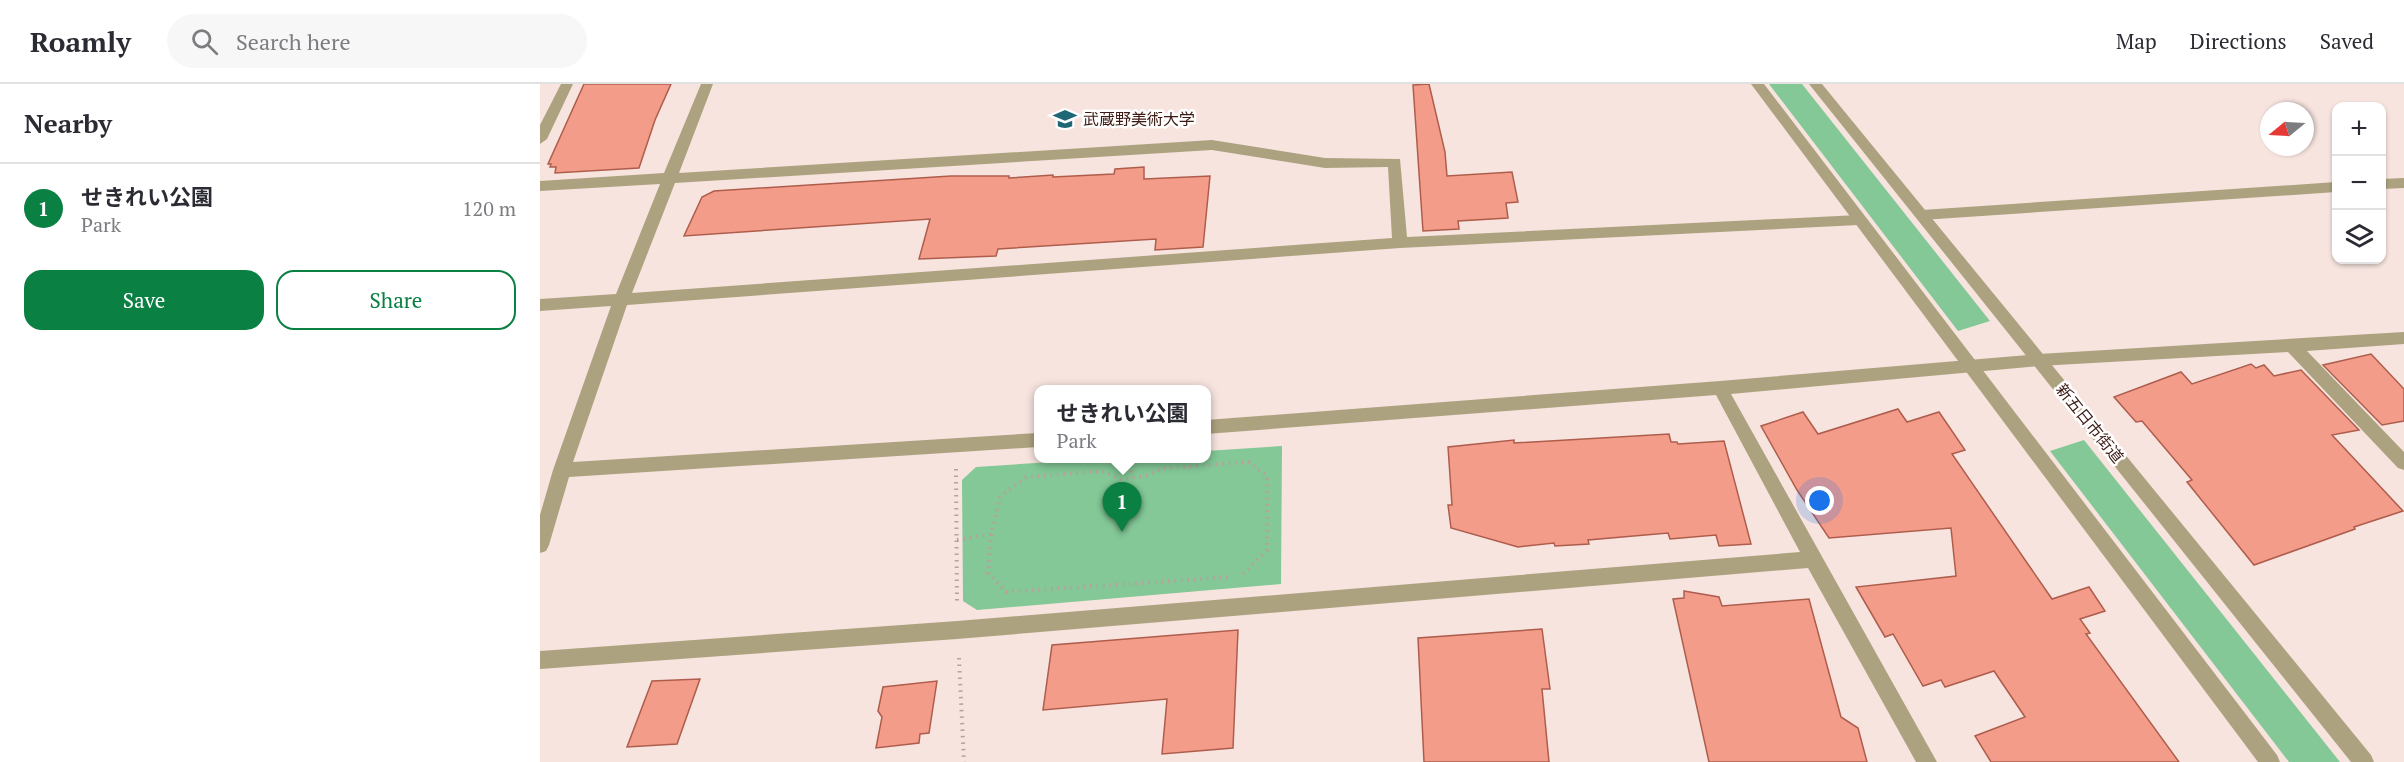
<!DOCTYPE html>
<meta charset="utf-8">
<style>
:root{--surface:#fff;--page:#f7f7f7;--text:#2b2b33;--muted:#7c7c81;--line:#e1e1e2;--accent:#0b8043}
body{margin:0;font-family:"PT Serif","Noto Sans JP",serif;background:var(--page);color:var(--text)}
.controls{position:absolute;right:18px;top:18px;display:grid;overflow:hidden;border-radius:12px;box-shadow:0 2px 4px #0004}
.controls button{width:54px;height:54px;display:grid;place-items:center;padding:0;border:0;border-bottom:2px solid var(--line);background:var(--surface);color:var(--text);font:30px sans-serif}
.compass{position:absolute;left:1720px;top:18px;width:54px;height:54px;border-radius:50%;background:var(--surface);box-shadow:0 2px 4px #0004;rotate:252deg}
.you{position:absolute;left:1280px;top:417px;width:21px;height:21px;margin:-15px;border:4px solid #fff;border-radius:50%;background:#1a73e8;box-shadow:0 0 0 9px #1a73e833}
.badge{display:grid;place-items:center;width:39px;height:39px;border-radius:50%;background:var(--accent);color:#fff;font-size:20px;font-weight:700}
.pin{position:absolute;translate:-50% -50px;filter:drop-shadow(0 2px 3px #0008)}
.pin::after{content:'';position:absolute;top:32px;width:21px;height:18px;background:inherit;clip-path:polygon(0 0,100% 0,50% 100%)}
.popup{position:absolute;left:494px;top:301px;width:177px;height:78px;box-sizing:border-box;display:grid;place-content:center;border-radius:12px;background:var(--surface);filter:drop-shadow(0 2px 4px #0005);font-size:20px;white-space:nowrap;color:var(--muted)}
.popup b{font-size:22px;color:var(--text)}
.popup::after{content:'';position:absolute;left:50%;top:100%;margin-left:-12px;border:12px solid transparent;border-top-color:var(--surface)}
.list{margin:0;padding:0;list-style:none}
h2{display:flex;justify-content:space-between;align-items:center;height:78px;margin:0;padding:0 24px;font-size:26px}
h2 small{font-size:20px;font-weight:400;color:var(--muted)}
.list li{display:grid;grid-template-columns:39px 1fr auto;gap:18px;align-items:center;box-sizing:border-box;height:90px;padding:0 24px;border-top:2px solid var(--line)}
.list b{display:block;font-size:22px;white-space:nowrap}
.list p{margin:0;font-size:20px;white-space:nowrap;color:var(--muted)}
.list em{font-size:20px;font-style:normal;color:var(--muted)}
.actions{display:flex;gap:12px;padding:18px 24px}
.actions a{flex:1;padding:14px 0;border:2px solid var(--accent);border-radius:18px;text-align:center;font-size:21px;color:var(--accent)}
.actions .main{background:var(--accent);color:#fff}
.icon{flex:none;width:33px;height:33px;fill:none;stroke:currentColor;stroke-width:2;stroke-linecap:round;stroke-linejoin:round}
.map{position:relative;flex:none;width:1864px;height:678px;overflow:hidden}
header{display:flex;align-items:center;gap:36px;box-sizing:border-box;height:84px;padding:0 30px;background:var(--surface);border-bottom:2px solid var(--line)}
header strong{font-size:28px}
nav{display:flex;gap:33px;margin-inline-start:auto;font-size:21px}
.search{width:420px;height:54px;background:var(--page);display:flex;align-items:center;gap:15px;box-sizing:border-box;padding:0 21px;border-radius:33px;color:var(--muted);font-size:22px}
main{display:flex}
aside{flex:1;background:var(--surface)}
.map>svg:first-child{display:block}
.green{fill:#83c896}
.building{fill:#f49c8a;stroke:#ae5d4d;stroke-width:1.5}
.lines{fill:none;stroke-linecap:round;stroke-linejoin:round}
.path{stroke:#b8a09b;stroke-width:4;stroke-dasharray:1.5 5;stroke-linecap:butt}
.minor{fill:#ada27f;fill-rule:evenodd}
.tertiary{fill:#ada27f;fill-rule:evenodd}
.labels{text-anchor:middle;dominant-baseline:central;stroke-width:5;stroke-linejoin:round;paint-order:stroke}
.poi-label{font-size:16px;fill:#3c1a13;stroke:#fff;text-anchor:start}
.street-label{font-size:16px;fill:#3c1a13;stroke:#fff}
</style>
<header>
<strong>Roamly</strong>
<div class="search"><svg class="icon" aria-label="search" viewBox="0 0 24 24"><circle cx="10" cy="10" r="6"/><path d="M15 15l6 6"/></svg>Search here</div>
<nav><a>Map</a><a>Directions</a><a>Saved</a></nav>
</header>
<main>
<aside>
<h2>Nearby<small></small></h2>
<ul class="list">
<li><span class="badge">1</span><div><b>せきれい公園</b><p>Park</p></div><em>120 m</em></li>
</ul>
<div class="actions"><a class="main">Save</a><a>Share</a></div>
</aside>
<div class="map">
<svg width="1864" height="678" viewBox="0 0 1864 678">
<rect width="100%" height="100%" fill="#f7e4df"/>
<g class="green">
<polygon points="1229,0 1262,0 1450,237 1418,247"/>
<polygon points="1544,356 1800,678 1749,678 1510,367"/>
<polygon points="742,362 741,500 437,526 423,517 422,396 436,383 557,375 666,374 666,367"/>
</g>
<g class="building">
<polygon points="44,0 131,0 115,36 99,84 15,89 16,83 10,83 11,80 8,80"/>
<polygon points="889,0 905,68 907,92 972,88 978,118 966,119 968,134 918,137 919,145 883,147 873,1"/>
<polygon points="604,83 604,95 670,92 663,163 615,166 616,155 458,165 456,172 379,175 390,135 144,152 162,113 174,107 411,92 469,92 469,94 513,91 513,93 574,90 575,85"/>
<polygon points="1831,270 1864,305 1864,337 1842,341 1783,281"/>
<polygon points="1711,280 1716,284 1724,281 1734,292 1761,286 1819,346 1792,351 1863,427 1814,443 1815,445 1714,481 1647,398 1652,396 1602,337 1596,338 1574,313 1641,288 1652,300"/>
<polygon points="1358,325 1367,338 1399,328 1425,366 1412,370 1512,515 1549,503 1565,527 1540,535 1550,549 1546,550 1639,678 1451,678 1435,652 1485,633 1454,587 1405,603 1401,596 1383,602 1353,550 1345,553 1316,503 1416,492 1411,444 1289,454 1257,406 1221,342 1263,328 1278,350"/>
<polygon points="1129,350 1131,358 1137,358 1138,360 1184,357 1211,460 1179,462 1176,451 1130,455 1128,449 1048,456 1049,460 1015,462 1014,459 978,463 911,444 908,421 912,421 908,363 974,356 974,359"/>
<polygon points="1144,507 1179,513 1182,522 1269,515 1301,633 1318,644 1327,678 1169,678 1133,515 1144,514"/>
<polygon points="1002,545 1010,605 1002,605 1009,678 884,678 878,554"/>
<polygon points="698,546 693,664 622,670 627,615 503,626 512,561"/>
<polygon points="160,595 137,660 87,663 112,597"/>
<polygon points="397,597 389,649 380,650 379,659 336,664 342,633 338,627 343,603"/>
</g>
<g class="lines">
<g class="path">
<polyline points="590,374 592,394"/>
<polyline points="416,385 417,518"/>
<polyline points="451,450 448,489 466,508 691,493"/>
<polyline points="417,456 451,450 460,413 486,393 562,387 581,395 606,392 620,385 709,378 727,392 727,466 701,492"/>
<polyline points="419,574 424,678"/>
</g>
<g class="minor">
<polygon points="21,0 33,0 7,55 0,60 0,41"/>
<path d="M161,0H173L139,89L672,56L785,74L860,75L867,153L1318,131L1325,136L1318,141L860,164L87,221L33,378L498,349V363L29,393L9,461L6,467L0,469V431L13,386L71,222L0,227V215L76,210L120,100L0,107V97L124,89ZM672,66L785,84L848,83L852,154L92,209L135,99Z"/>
<polygon points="1864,94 1864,104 1842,105 1842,95"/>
<polygon points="1796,98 1796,108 1382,136 1375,131 1382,126"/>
<polygon points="1864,248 1864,260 1767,267 1864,368 1864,386 1858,384 1748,268 1499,282 1191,310 1397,678 1376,678 1268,484 417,555 0,585 0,567 417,537 1260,468 1176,311 666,350 666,336 1180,297 1499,270"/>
</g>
<g class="tertiary">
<polygon points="1211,0 1224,0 1737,671 1740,678 1718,678"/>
<polygon points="1269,0 1282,0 1831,671 1834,678 1811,678"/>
</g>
</g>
<defs>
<g id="university-bare" transform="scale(1.8)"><path d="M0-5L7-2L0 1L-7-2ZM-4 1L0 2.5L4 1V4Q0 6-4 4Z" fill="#1e6774" stroke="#fff" stroke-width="2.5" paint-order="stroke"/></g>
</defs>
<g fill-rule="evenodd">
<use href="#university-bare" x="525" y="35"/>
</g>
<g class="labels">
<g class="poi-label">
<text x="543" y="35">武蔵野美術大学</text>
</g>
<g class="street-label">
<text transform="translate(1550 339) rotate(51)">新五日市街道</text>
</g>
</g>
</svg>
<div class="controls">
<button>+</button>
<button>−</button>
<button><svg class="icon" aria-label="layers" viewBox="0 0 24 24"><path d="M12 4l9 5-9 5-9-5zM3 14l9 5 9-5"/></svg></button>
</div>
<svg class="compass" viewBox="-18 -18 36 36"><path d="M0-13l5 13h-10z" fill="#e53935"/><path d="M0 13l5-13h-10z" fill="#7c7c81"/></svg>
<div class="you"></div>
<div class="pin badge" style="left:582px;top:448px">1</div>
<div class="popup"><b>せきれい公園</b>Park</div>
</div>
</main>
